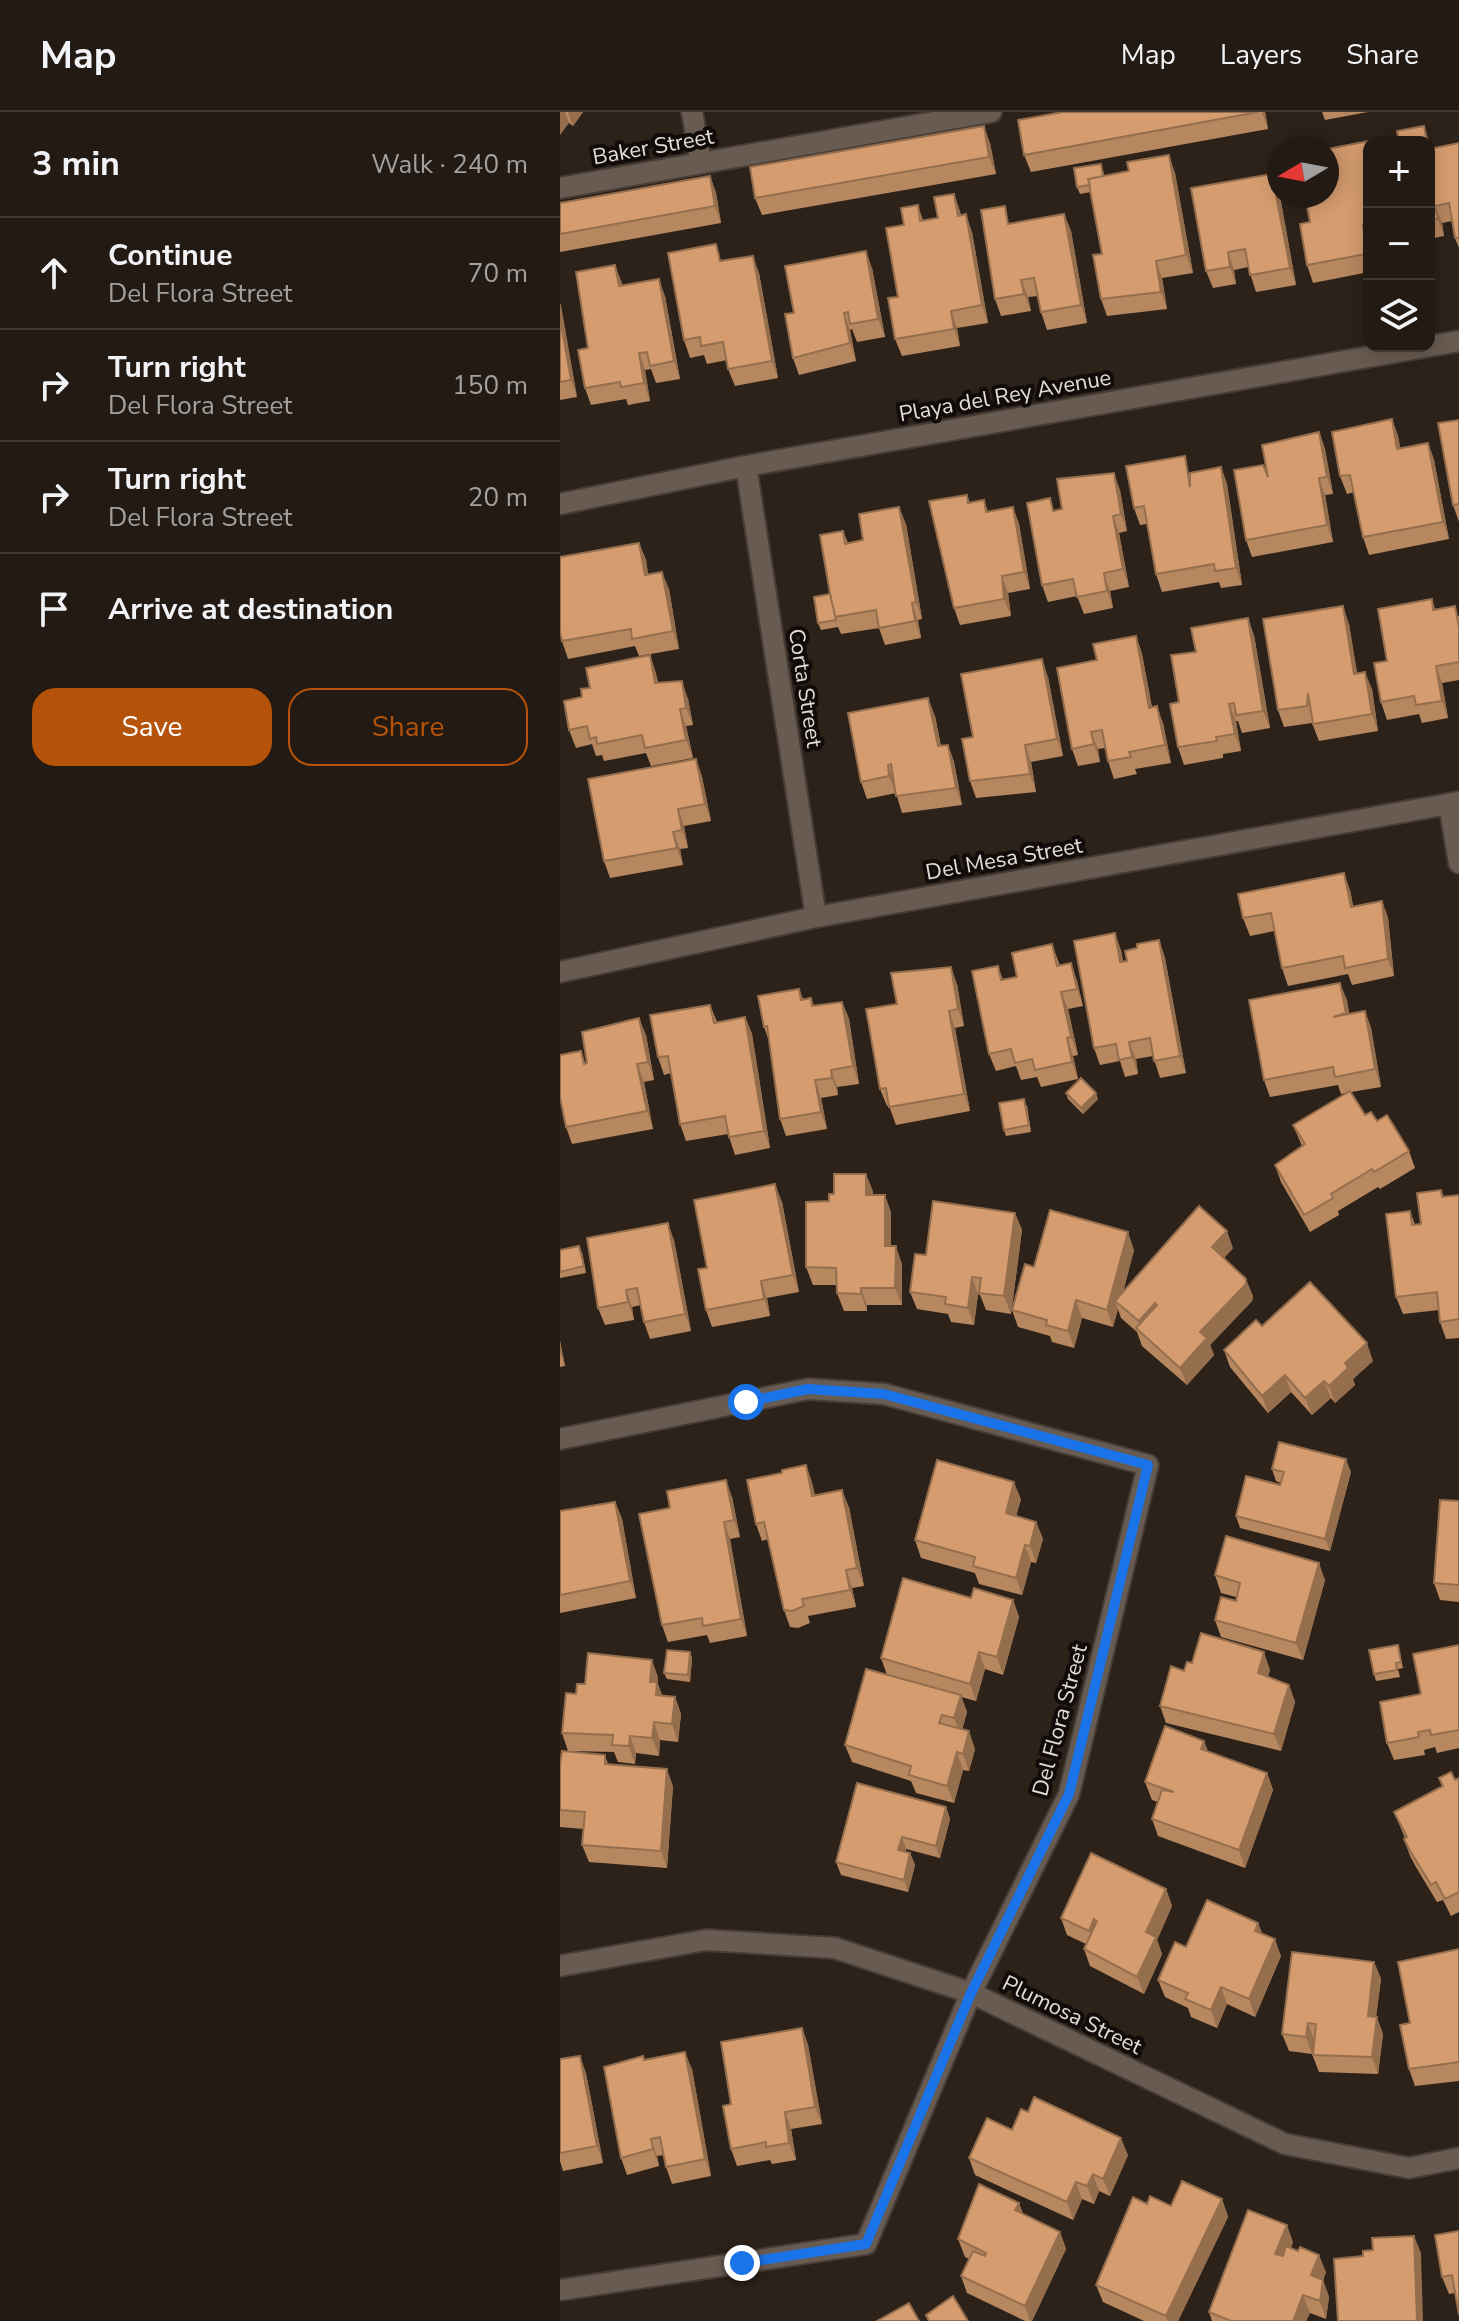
<!DOCTYPE html>
<meta charset="utf-8">
<style>
:root{--surface:#221a13;--page:#2a231c;--text:#f1f3f6;--muted:#a2a1a0;--line:#3f3833;--accent:#b45309}
body{margin:0;font-family:"Nunito Sans",sans-serif;background:var(--page);color:var(--text)}
.controls{position:absolute;right:24px;top:24px;display:grid;overflow:hidden;border-radius:16px;box-shadow:0 4px 20px #0003}
.controls button{width:72px;height:72px;display:grid;place-items:center;padding:0;border:0;border-bottom:2px solid var(--line);background:var(--surface);color:var(--text);font:40px sans-serif}
.compass{position:absolute;left:707px;top:24px;width:72px;height:72px;border-radius:50%;background:var(--surface);box-shadow:0 4px 20px #0003;rotate:260deg}
.stop{position:absolute;width:24px;height:24px;margin:-18px;border:6px solid #1a73e8;border-radius:50%;background:#fff}
.stop.end{background:#1a73e8;border-color:#fff;box-shadow:0 2px 8px #0008}
.list{margin:0;padding:0;list-style:none}
h2{display:flex;justify-content:space-between;align-items:center;height:104px;margin:0;padding:0 32px;font-size:34px}
h2 small{font-size:26px;font-weight:400;color:var(--muted)}
.list li{display:grid;grid-template-columns:52px 1fr auto;gap:24px;align-items:center;box-sizing:border-box;height:112px;padding:0 32px;border-top:2px solid var(--line)}
.list b{display:block;font-size:30px;white-space:nowrap}
.list p{margin:0;font-size:26px;white-space:nowrap;color:var(--muted)}
.list em{font-size:26px;font-style:normal;color:var(--muted)}
.actions{display:flex;gap:16px;padding:24px 32px}
.actions a{flex:1;padding:18px 0;border:2px solid var(--accent);border-radius:24px;text-align:center;font-size:28px;color:var(--accent)}
.actions .main{background:var(--accent);color:#fff}
.icon{flex:none;width:44px;height:44px;fill:none;stroke:currentColor;stroke-width:2;stroke-linecap:round;stroke-linejoin:round}
.map{position:relative;flex:none;width:899px;height:2209px;overflow:hidden}
header{display:flex;align-items:center;gap:48px;box-sizing:border-box;height:112px;padding:0 40px;background:var(--surface);border-bottom:2px solid var(--line)}
header strong{font-size:38px}
nav{display:flex;gap:44px;margin-inline-start:auto;font-size:28px}
main{display:flex}
aside{flex:1;background:var(--surface)}
.map>svg:first-child{display:block}
.lines{fill:none;stroke-linecap:round;stroke-linejoin:round}
.minor-casing{stroke:#473d36;stroke-width:24}
.minor{stroke:#685b51;stroke-width:20}
.wall{fill:#b7875f}
.shaded-wall{fill:#956e4e}
.building{fill:#d59d6f;stroke:#956e4e;stroke-width:2}
.route{stroke:#1a73e8;stroke-width:10}
.labels{text-anchor:middle;dominant-baseline:central;stroke-width:8;stroke-linejoin:round;paint-order:stroke}
.street-label{font-size:22px;fill:#e4dcd6;stroke:#110c09}
</style>
<header>
<strong>Map</strong>
<nav><a>Map</a><a>Layers</a><a>Share</a></nav>
</header>
<main>
<aside>
<h2>3 min<small>Walk · 240 m</small></h2>
<ul class="list">
<li><svg class="icon" aria-label="ahead" viewBox="0 0 24 24"><path d="M12 20V5M6 11l6-6 6 6"/></svg><div><b>Continue</b><p>Del Flora Street</p></div><em>70 m</em></li>
<li><svg class="icon" aria-label="right" viewBox="0 0 24 24"><path d="M7 20v-9h11M14 6l5 5-5 5"/></svg><div><b>Turn right</b><p>Del Flora Street</p></div><em>150 m</em></li>
<li><svg class="icon" aria-label="right" viewBox="0 0 24 24"><path d="M7 20v-9h11M14 6l5 5-5 5"/></svg><div><b>Turn right</b><p>Del Flora Street</p></div><em>20 m</em></li>
<li><svg class="icon" aria-label="arrive" viewBox="0 0 24 24"><path d="M6 21V4h12l-3 4 3 4H6"/></svg><div><b>Arrive at destination</b></div></li>
</ul>
<div class="actions"><a class="main">Save</a><a>Share</a></div>
</aside>
<div class="map">
<svg width="899" height="2209" viewBox="0 0 899 2209">
<rect width="100%" height="100%" fill="#2d2219"/>
<g class="lines">
<g class="minor-casing">
<g id="minor">
<polyline points="132,0 141,51"/>
<polyline points="0,76 431,0"/>
<polyline points="186,354 256,805"/>
<polyline points="0,392 186,354 899,229"/>
<polyline points="889,692 899,751"/>
<polyline points="0,860 256,805 899,690"/>
<polyline points="0,1327 248,1277 324,1282 588,1353 509,1682 411,1881 306,2132 0,2178"/>
<polyline points="0,1854 146,1828 275,1836 411,1881 725,2032 849,2056 899,2046"/>
</g>
</g>
<use href="#minor" class="minor"/>
</g>
<g class="wall">
<polygon points="0,0 23,0 13,14 9,11"/>
<polygon points="503,0 705,0 708,17 471,60 464,43"/>
<polygon points="762,0 808,0 765,8"/>
<polygon points="809,30 809,160 753,171 747,153 750,110"/>
<polygon points="869,30 871,36 899,31 899,136 895,126 892,109 882,111 884,124 869,127"/>
<polygon points="430,31 436,62 202,103 195,86"/>
<polygon points="543,58 544,64 615,61 633,161 602,166 607,197 547,204 541,187 542,142 531,80 520,82 517,75"/>
<polygon points="712,62 719,79 736,173 696,180 688,155 674,158 676,172 653,176 646,159"/>
<polygon points="150,64 156,81 161,111 0,140 0,91"/>
<polygon points="394,82 401,103 412,120 428,211 397,216 400,234 342,244 335,227 338,185 358,93 363,109 378,106"/>
<polygon points="504,102 511,119 527,211 487,218 481,200 478,184 468,185 471,199 441,204 435,187 451,112"/>
<polygon points="163,149 199,161 218,266 175,274 168,257 167,248 147,252 144,243 130,246 124,228"/>
<polygon points="312,156 325,225 297,230 292,217 290,218 296,249 239,263 233,246 234,201"/>
<polygon points="62,173 105,184 120,267 96,271 91,257 85,258 90,289 68,293 66,287 31,293 25,276 28,236"/>
<polygon points="0,191 17,285 0,288"/>
<polygon points="832,307 838,324 840,336 868,331 874,348 889,427 809,443 803,425 794,380 787,382 780,364"/>
<polygon points="899,308 899,410 893,393"/>
<polygon points="759,320 765,337 773,382 765,383 773,430 692,445 686,428 708,365"/>
<polygon points="661,355 667,372 682,473 661,476 659,470 602,480 596,462 587,412 580,413 574,396 631,360"/>
<polygon points="560,378 567,419 559,421 569,475 550,479 553,496 524,502 517,484 488,490 482,473"/>
<polygon points="407,383 410,391 424,388 428,400 453,395 459,412 470,477 448,481 451,504 400,513 394,496"/>
<polygon points="346,412 362,507 358,508 361,526 325,533 319,516 281,522 278,515 261,518 258,511 270,482 283,419 288,431 303,428"/>
<polygon points="79,431 86,448 88,463 109,477 119,537 79,544 75,534 8,547 2,529"/>
<polygon points="872,487 875,497 899,504 899,568 882,571 888,606 862,611 859,602 827,608 821,590 827,549"/>
<polygon points="789,512 797,561 812,577 818,619 759,629 752,611 724,615 718,598"/>
<polygon points="694,523 710,616 682,621 678,609 676,609 681,639 663,642 663,646 624,653 618,635 619,590 636,540"/>
<polygon points="576,524 582,542 592,595 603,611 611,651 575,657 577,662 554,667 548,649 545,636 538,637 540,650 518,654 512,637 537,548"/>
<polygon points="90,543 98,570 128,587 133,613 126,614 133,646 91,654 86,641 44,649 42,643 36,644 32,632 16,636 9,618 22,585 30,576"/>
<polygon points="488,565 503,644 471,650 476,680 416,686 410,669 413,625"/>
<polygon points="375,604 381,634 388,633 394,650 402,693 342,701 336,681 307,687 301,670"/>
<polygon points="136,647 142,665 151,709 124,714 128,736 120,737 123,753 50,766 44,749"/>
<polygon points="790,778 793,794 822,789 828,806 834,864 792,873 788,862 728,874 722,856 714,819 690,824 683,806"/>
<polygon points="599,828 605,846 626,961 600,966 593,944 576,947 578,962 565,965 560,949 540,953 534,936 561,838 563,849 567,849 577,836"/>
<polygon points="492,832 500,854 511,851 517,869 523,894 508,897 518,943 513,944 518,967 481,975 477,965 461,968 456,954 436,959 429,942 438,854 443,868 457,865"/>
<polygon points="397,872 404,914 395,916 410,999 336,1013 329,994 327,994 320,977 337,892"/>
<polygon points="239,877 243,887 251,886 254,894 282,890 289,907 299,972 277,975 278,983 261,986 267,1017 226,1024 220,1007 209,929 204,915"/>
<polygon points="787,888 789,902 805,899 811,916 821,975 791,980 805,1003 817,1009 849,1039 855,1056 820,1077 818,1075 778,1099 779,1103 750,1120 721,1070 715,1053 742,1034 733,1013 787,981 781,982 778,973 710,985 704,968"/>
<polygon points="150,893 157,910 185,905 192,922 210,1036 175,1043 168,1022 126,1029 120,1012 111,961 104,963 98,945"/>
<polygon points="86,923 94,968 84,970 93,1017 12,1032 6,1015 21,939 25,951"/>
<polygon points="506,981 538,987 523,1002 508,987"/>
<polygon points="467,993 471,1020 446,1024 444,1018"/>
<polygon points="881,1078 884,1085 899,1083 899,1226 886,1227 880,1210 879,1198 843,1202 836,1185 850,1099 855,1113 861,1112"/>
<polygon points="313,1079 313,1083 331,1100 331,1134 342,1152 342,1193 307,1193 307,1199 284,1199 277,1181 277,1173 253,1173 246,1155 269,1089"/>
<polygon points="222,1090 239,1180 207,1186 210,1204 152,1215 146,1198 147,1156"/>
<polygon points="455,1101 462,1118 451,1202 426,1198 420,1183 418,1182 414,1213 391,1210 388,1202 357,1197 350,1180 366,1143"/>
<polygon points="114,1128 131,1219 90,1227 84,1210 81,1193 72,1195 74,1208 45,1213 38,1196"/>
<polygon points="673,1136 664,1146 693,1184 692,1189 650,1233 654,1243 627,1273 582,1234 577,1220 561,1206 558,1197 553,1215 522,1206 514,1236 492,1230 490,1224 458,1215 452,1198 474,1155 574,1138 563,1180"/>
<polygon points="0,1138 22,1140 26,1161 0,1166"/>
<polygon points="702,1214 813,1249 793,1267 795,1273 775,1291 771,1286 752,1303 731,1280 708,1301 670,1255 664,1238"/>
<polygon points="0,1229 5,1254 0,1255"/>
<polygon points="246,1353 252,1371 255,1383 289,1395 304,1474 292,1476 296,1495 248,1504 250,1511 238,1516 230,1515 224,1498 208,1427 202,1429 196,1412 222,1361"/>
<polygon points="712,1357 791,1360 770,1439 680,1416 676,1404 720,1373 721,1371 716,1369"/>
<polygon points="172,1385 180,1425 170,1427 187,1524 150,1531 147,1523 108,1530 102,1513 110,1396"/>
<polygon points="461,1387 456,1404 476,1410 483,1427 476,1451 471,1450 462,1483 419,1472 415,1461 361,1446 355,1428"/>
<polygon points="899,1389 899,1490 880,1488 874,1471"/>
<polygon points="55,1390 62,1407 76,1486 0,1501 0,1399"/>
<polygon points="655,1463 765,1468 743,1548 661,1525 655,1508 676,1489 676,1485 661,1481"/>
<polygon points="411,1486 453,1488 459,1505 443,1563 425,1557 416,1589 401,1585 407,1600 402,1617 415,1637 409,1659 403,1658 394,1691 356,1681 351,1669 292,1650 285,1633 327,1563 321,1546"/>
<polygon points="838,1533 843,1556 838,1557 840,1565 816,1569 814,1562"/>
<polygon points="899,1533 899,1636 877,1641 875,1635 864,1638 865,1643 834,1648 827,1631 861,1582"/>
<polygon points="130,1540 132,1546 130,1570 107,1567 104,1561"/>
<polygon points="632,1551 710,1558 708,1565 729,1573 735,1590 721,1639 606,1611 600,1594 624,1559"/>
<polygon points="98,1565 98,1572 102,1584 115,1585 121,1602 118,1630 100,1628 99,1644 76,1641 75,1652 58,1650 54,1640 8,1639 2,1621 16,1582 25,1572"/>
<polygon points="648,1640 707,1661 713,1678 685,1756 598,1724 592,1707 598,1690 592,1688 585,1670"/>
<polygon points="45,1643 48,1652 113,1674 107,1756 29,1750 22,1733 24,1717 0,1715 0,1653"/>
<polygon points="879,1666 895,1668 899,1666 899,1800 891,1804 883,1788 877,1790 856,1755 850,1744 844,1727 845,1726 834,1700 882,1675"/>
<polygon points="386,1695 390,1707 380,1746 346,1737 346,1740 350,1741 355,1753 348,1780 281,1763 276,1750"/>
<polygon points="606,1777 612,1794 597,1828 602,1842 584,1882 530,1854 524,1837 526,1832 507,1823 501,1806"/>
<polygon points="698,1811 702,1822 721,1844 695,1905 667,1892 657,1916 631,1905 628,1896 605,1885 598,1868 626,1835"/>
<polygon points="899,1837 899,1969 855,1974 849,1957 850,1911"/>
<polygon points="814,1850 821,1867 816,1905 823,1922 818,1962 759,1960 752,1942 729,1939 722,1922"/>
<polygon points="242,1916 248,1933 262,2012 231,2017 236,2048 212,2052 210,2048 177,2054 171,2037 171,1992"/>
<polygon points="0,1947 26,1961 43,2051 3,2059 0,2049"/>
<polygon points="84,1947 132,1957 151,2064 112,2072 106,2055 104,2043 97,2044 99,2054 67,2063 61,2046"/>
<polygon points="452,2018 568,2043 550,2084 539,2079 534,2092 522,2087 513,2108 415,2063 409,2046"/>
<polygon points="662,2087 668,2105 618,2209 584,2209 543,2190 536,2173 587,2092 611,2094"/>
<polygon points="459,2091 463,2102 500,2120 506,2137 472,2209 465,2209 407,2181 401,2164 409,2147 405,2145 398,2127"/>
<polygon points="899,2119 895,2181 889,2182 882,2165"/>
<polygon points="733,2130 731,2136 766,2160 763,2168 769,2185 766,2207 750,2201 746,2209 652,2209 649,2200"/>
</g>
<g class="shaded-wall">
<polygon points="0,0 5,0 9,11 0,23"/>
<polygon points="8,0 23,0 13,14"/>
<polygon points="702,0 705,0 708,17"/>
<polygon points="424,14 430,31 436,62 429,45"/>
<polygon points="864,14 870,32 874,54 869,39 869,30 867,30"/>
<polygon points="609,43 615,61 633,161 626,143"/>
<polygon points="712,62 719,79 736,173 730,156"/>
<polygon points="150,64 156,81 161,111 155,94"/>
<polygon points="394,82 400,99 404,121 398,104"/>
<polygon points="875,94 882,111 884,124 878,107"/>
<polygon points="406,102 412,120 428,211 422,193"/>
<polygon points="504,102 511,119 527,211 521,193"/>
<polygon points="803,112 805,124 809,135 809,150 806,142"/>
<polygon points="306,139 312,156 325,225 318,207"/>
<polygon points="668,140 674,158 676,172 670,155"/>
<polygon points="193,144 199,161 218,266 212,249"/>
<polygon points="596,149 602,166 607,197 601,180"/>
<polygon points="55,153 62,171 65,191 59,174"/>
<polygon points="99,167 105,184 120,267 114,249"/>
<polygon points="461,168 468,185 471,199 464,182"/>
<polygon points="0,191 1,193 17,285 11,268 0,207"/>
<polygon points="391,199 397,216 400,234 394,217"/>
<polygon points="284,201 290,218 296,249 290,231"/>
<polygon points="79,241 85,258 90,289 84,271"/>
<polygon points="832,307 838,324 844,354 837,337"/>
<polygon points="759,320 765,337 773,382 767,365"/>
<polygon points="868,331 874,348 889,427 883,410"/>
<polygon points="661,355 667,372 682,473 676,456"/>
<polygon points="554,361 560,378 567,419 561,402"/>
<polygon points="759,366 765,383 773,430 767,413"/>
<polygon points="339,395 346,412 362,507 356,490"/>
<polygon points="453,395 459,412 470,477 464,460"/>
<polygon points="553,404 559,421 569,475 563,457"/>
<polygon points="79,431 86,448 91,481 85,463"/>
<polygon points="102,460 109,477 119,537 113,519"/>
<polygon points="544,461 550,479 553,496 547,479"/>
<polygon points="442,464 448,481 451,504 444,487"/>
<polygon points="352,491 358,508 361,526 355,509"/>
<polygon points="783,494 789,512 800,579 794,562"/>
<polygon points="688,506 694,523 710,616 703,599"/>
<polygon points="576,524 582,542 595,613 589,596"/>
<polygon points="90,543 96,561 102,588 95,571"/>
<polygon points="482,547 488,565 503,644 497,627"/>
<polygon points="876,554 882,571 888,606 882,589"/>
<polygon points="805,560 812,577 818,619 812,602"/>
<polygon points="122,569 128,587 133,613 126,596"/>
<polygon points="368,586 375,604 384,652 378,634"/>
<polygon points="669,592 676,609 681,639 675,622"/>
<polygon points="597,594 603,611 611,651 605,633"/>
<polygon points="120,597 126,614 133,646 126,628"/>
<polygon points="531,620 538,637 540,650 534,632"/>
<polygon points="388,633 394,650 402,693 396,676"/>
<polygon points="465,633 471,650 476,680 470,662"/>
<polygon points="136,647 142,665 151,709 145,692"/>
<polygon points="328,653 334,670 336,681 329,664"/>
<polygon points="118,697 124,714 128,736 122,718"/>
<polygon points="113,720 120,737 123,753 117,736"/>
<polygon points="784,761 790,778 797,812 791,795"/>
<polygon points="822,789 828,806 834,864 828,847"/>
<polygon points="555,821 561,838 566,867 560,850"/>
<polygon points="599,828 605,846 626,961 620,944"/>
<polygon points="511,851 517,869 523,894 517,877"/>
<polygon points="391,855 397,872 404,914 398,897"/>
<polygon points="780,871 787,888 792,918 786,901"/>
<polygon points="501,880 508,897 518,943 511,925"/>
<polygon points="282,890 289,907 299,972 293,954"/>
<polygon points="389,899 395,916 410,999 404,982"/>
<polygon points="805,899 811,916 821,975 815,957"/>
<polygon points="185,905 192,922 210,1036 204,1019"/>
<polygon points="79,906 86,923 94,968 88,950"/>
<polygon points="507,926 513,944 518,967 512,950"/>
<polygon points="569,930 576,947 578,962 572,945"/>
<polygon points="77,952 84,970 93,1017 87,999"/>
<polygon points="271,958 277,975 278,983 272,966"/>
<polygon points="255,968 261,986 267,1017 261,1000"/>
<polygon points="536,981 538,987 523,1002 521,996"/>
<polygon points="306,1062 313,1079 312,1100 306,1083"/>
<polygon points="215,1072 222,1090 239,1180 233,1163"/>
<polygon points="325,1083 331,1100 331,1151 325,1134"/>
<polygon points="455,1101 462,1118 451,1202 444,1184"/>
<polygon points="108,1111 114,1128 131,1219 125,1202"/>
<polygon points="667,1119 673,1136 658,1153 652,1135"/>
<polygon points="568,1120 574,1138 560,1192 555,1189 558,1197 553,1215 547,1198"/>
<polygon points="336,1134 342,1152 342,1193 335,1176"/>
<polygon points="412,1165 418,1182 414,1213 408,1196"/>
<polygon points="686,1167 693,1184 692,1189 650,1233 654,1243 627,1273 620,1256 640,1220"/>
<polygon points="201,1169 207,1186 210,1204 204,1187"/>
<polygon points="301,1176 307,1193 307,1199 301,1182"/>
<polygon points="66,1178 72,1195 74,1208 68,1190"/>
<polygon points="516,1188 522,1206 514,1236 508,1219"/>
<polygon points="595,1191 601,1209 584,1223 579,1209"/>
<polygon points="0,1229 5,1254 0,1240"/>
<polygon points="807,1231 813,1249 793,1267 795,1273 775,1291 769,1274 785,1251"/>
<polygon points="725,1263 731,1280 708,1301 702,1284"/>
<polygon points="764,1269 771,1286 752,1303 745,1286"/>
<polygon points="786,1347 791,1360 770,1439 765,1427"/>
<polygon points="246,1353 252,1371 258,1401 252,1384"/>
<polygon points="166,1368 172,1385 180,1425 174,1408"/>
<polygon points="454,1370 461,1387 452,1419 446,1401"/>
<polygon points="282,1378 289,1395 304,1474 297,1456"/>
<polygon points="55,1390 62,1407 76,1486 70,1469"/>
<polygon points="164,1410 170,1427 187,1524 181,1507"/>
<polygon points="476,1410 483,1427 476,1451 470,1434"/>
<polygon points="465,1433 471,1450 462,1483 456,1466"/>
<polygon points="759,1451 765,1468 743,1548 736,1531"/>
<polygon points="286,1458 292,1476 296,1495 290,1478"/>
<polygon points="453,1488 459,1505 443,1563 437,1545"/>
<polygon points="130,1540 132,1546 130,1570 128,1563"/>
<polygon points="419,1540 425,1557 416,1589 410,1572"/>
<polygon points="704,1540 710,1558 704,1578 698,1561"/>
<polygon points="92,1548 98,1565 98,1572 104,1588 103,1600 90,1570"/>
<polygon points="729,1573 735,1590 721,1639 714,1622"/>
<polygon points="401,1583 407,1600 401,1623 394,1606"/>
<polygon points="115,1585 121,1602 118,1630 112,1612"/>
<polygon points="94,1610 100,1628 99,1644 92,1626"/>
<polygon points="409,1619 415,1637 409,1659 403,1642"/>
<polygon points="70,1624 76,1641 75,1652 69,1634"/>
<polygon points="644,1629 651,1646 641,1637"/>
<polygon points="397,1640 403,1658 394,1691 387,1674"/>
<polygon points="107,1657 113,1674 107,1756 101,1739"/>
<polygon points="707,1661 713,1678 685,1756 679,1738"/>
<polygon points="386,1695 390,1707 380,1746 376,1734"/>
<polygon points="342,1725 346,1737 343,1750 338,1738"/>
<polygon points="350,1741 355,1753 348,1780 344,1768"/>
<polygon points="606,1777 612,1794 597,1828 602,1842 584,1882 577,1865 586,1820"/>
<polygon points="534,1807 541,1824 535,1836 529,1819"/>
<polygon points="698,1811 705,1828 695,1819"/>
<polygon points="715,1827 721,1844 695,1905 689,1887"/>
<polygon points="814,1850 821,1867 814,1921 808,1904"/>
<polygon points="661,1875 667,1892 657,1916 651,1898"/>
<polygon points="817,1905 823,1922 818,1962 812,1945"/>
<polygon points="748,1911 754,1928 752,1942 746,1925"/>
<polygon points="242,1916 248,1933 262,2012 255,1995"/>
<polygon points="125,1940 132,1957 151,2064 145,2047"/>
<polygon points="20,1944 26,1961 43,2051 37,2034"/>
<polygon points="225,2000 231,2017 236,2048 229,2031"/>
<polygon points="561,2026 568,2043 550,2084 543,2067"/>
<polygon points="91,2027 97,2044 99,2054 93,2037"/>
<polygon points="533,2062 539,2079 534,2092 527,2074"/>
<polygon points="516,2070 522,2087 513,2108 507,2090"/>
<polygon points="662,2087 668,2105 618,2209 607,2209 606,2204"/>
<polygon points="459,2091 465,2108 455,2098"/>
<polygon points="727,2113 733,2130 722,2159 715,2142"/>
<polygon points="500,2120 506,2137 472,2209 470,2209 465,2194"/>
<polygon points="854,2124 861,2141 863,2209 857,2209"/>
<polygon points="759,2143 766,2160 763,2168 769,2185 766,2207 751,2163"/>
<polygon points="743,2183 750,2201 746,2209 733,2209"/>
</g>
<g class="building">
<polygon points="503,0 698,0 464,43 458,8"/>
<polygon points="424,14 429,45 195,86 190,55"/>
<polygon points="864,14 867,30 839,30 837,19"/>
<polygon points="819,27 819,30 809,30 809,124 805,124 803,112 806,142 747,153 740,112 750,110 745,84 767,84 767,37"/>
<polygon points="899,31 899,126 895,126 889,91 875,94 878,107 869,108 869,37"/>
<polygon points="609,43 626,143 596,149 601,180 541,187 533,143 542,142 528,67 569,59 567,50"/>
<polygon points="541,52 543,64 528,67 530,73 517,75 514,56"/>
<polygon points="712,62 730,156 690,163 685,137 668,140 670,155 646,159 631,76"/>
<polygon points="150,64 155,94 0,122 0,91"/>
<polygon points="394,82 398,104 406,102 422,193 391,199 394,217 335,227 328,186 338,185 326,116 344,113 341,96 358,93 360,109 378,106 374,85"/>
<polygon points="445,94 448,112 504,102 521,193 481,200 474,166 461,168 464,182 435,187 421,98"/>
<polygon points="156,132 160,149 193,144 212,249 168,257 163,230 141,234 140,225 124,228 108,141"/>
<polygon points="306,139 318,207 290,212 288,200 284,201 290,231 233,246 225,202 234,201 225,154"/>
<polygon points="55,153 59,174 99,167 114,249 90,254 87,240 79,241 84,271 61,275 60,270 25,276 18,238 28,236 16,160"/>
<polygon points="0,207 11,268 0,270"/>
<polygon points="832,307 837,337 868,331 883,410 803,425 790,363 780,364 772,320"/>
<polygon points="899,308 899,392 893,393 878,311"/>
<polygon points="759,320 767,365 759,366 767,413 686,428 674,358 703,353 708,365 702,333"/>
<polygon points="625,344 630,375 630,361 661,355 676,456 655,459 654,452 596,462 584,394 574,396 566,354"/>
<polygon points="554,361 561,402 553,404 563,457 544,461 547,479 517,485 513,467 482,473 467,391 490,386 493,399 502,397 497,367"/>
<polygon points="407,383 408,391 424,388 426,400 453,395 464,460 442,464 444,487 394,496 369,389"/>
<polygon points="339,395 356,490 352,491 355,509 319,516 316,498 274,505 260,423 283,419 285,432 303,428 299,402"/>
<polygon points="79,431 85,463 102,460 113,519 72,527 71,517 2,529 0,519 0,445"/>
<polygon points="270,482 276,508 258,511 254,485"/>
<polygon points="872,487 873,498 895,494 899,515 899,550 876,554 882,589 856,593 854,584 821,590 814,551 827,549 818,497"/>
<polygon points="783,494 794,562 805,560 812,602 753,612 748,581 747,594 718,598 703,507"/>
<polygon points="688,506 703,599 676,603 674,591 669,592 675,622 656,625 657,629 618,635 610,592 619,590 611,543 636,540 631,516"/>
<polygon points="576,524 589,596 597,594 605,633 569,640 571,645 548,649 542,618 531,620 534,632 512,637 497,556 537,548 533,532"/>
<polygon points="90,543 95,571 122,569 126,596 120,597 126,628 85,636 82,623 37,632 36,625 30,627 27,614 9,618 4,589 22,585 21,577 30,576 26,556"/>
<polygon points="482,547 497,627 465,633 470,662 410,669 402,627 413,625 401,562"/>
<polygon points="368,586 378,634 388,633 396,676 336,684 331,652 328,653 329,664 301,670 288,601"/>
<polygon points="136,647 145,692 118,697 122,718 113,720 117,736 44,749 28,667"/>
<polygon points="784,761 791,795 822,789 828,847 785,856 783,844 722,856 711,801 683,806 678,782"/>
<polygon points="555,821 560,850 567,849 565,839 577,836 577,832 599,828 620,944 594,949 590,926 569,930 572,945 559,948 556,932 534,936 514,829"/>
<polygon points="492,832 497,854 511,851 517,877 501,880 511,925 507,926 512,950 475,958 472,947 455,951 451,937 429,942 412,859 438,854 441,868 457,865 452,841"/>
<polygon points="391,855 398,897 389,899 404,982 329,995 326,976 320,977 306,897 337,892 331,861"/>
<polygon points="780,871 786,901 773,905 805,899 815,957 775,965 773,955 704,968 689,888"/>
<polygon points="239,877 241,888 251,886 252,894 282,890 293,954 271,958 272,966 255,968 261,1000 220,1007 207,914 204,915 198,884"/>
<polygon points="150,893 154,911 185,905 204,1019 169,1025 165,1004 120,1012 108,944 98,945 90,903"/>
<polygon points="79,906 88,950 77,952 87,999 6,1015 0,985 0,943 21,939 24,952 27,951 22,920"/>
<polygon points="521,966 536,981 521,996 506,981"/>
<polygon points="790,979 805,1003 811,1000 817,1009 827,1003 849,1039 814,1060 812,1057 771,1082 773,1086 744,1103 715,1053 745,1032 733,1013"/>
<polygon points="464,987 469,1013 444,1018 439,991"/>
<polygon points="274,1062 306,1062 306,1083 325,1083 325,1134 336,1134 335,1176 301,1176 301,1182 277,1181 276,1156 246,1155 246,1090 269,1089 269,1082 274,1082"/>
<polygon points="215,1072 233,1163 201,1169 204,1187 146,1198 138,1157 147,1156 134,1088"/>
<polygon points="881,1078 882,1085 899,1083 899,1207 880,1210 877,1180 836,1185 826,1102 850,1099 852,1113 861,1112 857,1081"/>
<polygon points="373,1089 455,1101 444,1184 419,1181 421,1166 412,1165 408,1196 385,1192 386,1185 350,1180 355,1142 366,1143"/>
<polygon points="639,1094 667,1119 652,1135 686,1167 686,1172 640,1220 647,1226 620,1256 576,1216 597,1193 595,1191 579,1209 555,1189"/>
<polygon points="490,1098 568,1120 547,1198 516,1188 508,1219 486,1213 487,1208 452,1198 465,1152 474,1155"/>
<polygon points="108,1111 125,1202 84,1210 77,1176 66,1178 68,1190 38,1196 27,1126"/>
<polygon points="19,1134 24,1154 0,1160 0,1138"/>
<polygon points="750,1170 807,1231 785,1251 788,1256 769,1274 764,1269 745,1286 725,1263 702,1284 664,1238 696,1208 702,1214"/>
<polygon points="719,1330 786,1347 765,1427 676,1404 686,1364 720,1373 724,1360 712,1357"/>
<polygon points="377,1348 454,1370 446,1401 476,1410 470,1434 465,1433 456,1466 413,1454 415,1445 355,1428"/>
<polygon points="246,1353 252,1384 282,1378 297,1456 286,1458 290,1478 242,1487 244,1494 232,1499 224,1498 204,1410 196,1412 187,1368 222,1361 222,1358"/>
<polygon points="166,1368 174,1408 164,1410 181,1507 143,1514 142,1506 102,1513 79,1402 110,1396 107,1379"/>
<polygon points="880,1388 899,1389 899,1473 874,1471"/>
<polygon points="55,1390 70,1469 0,1483 0,1399"/>
<polygon points="666,1424 759,1451 736,1531 655,1508 661,1485 676,1489 680,1471 655,1463"/>
<polygon points="343,1466 411,1486 414,1476 453,1488 437,1545 419,1540 410,1572 321,1546"/>
<polygon points="641,1521 704,1540 698,1561 729,1573 714,1622 600,1594 611,1554 624,1559 627,1550 632,1551"/>
<polygon points="838,1533 841,1550 836,1551 837,1558 814,1562 809,1538"/>
<polygon points="899,1533 899,1618 871,1623 870,1618 858,1620 859,1625 827,1631 820,1590 861,1582 853,1542"/>
<polygon points="107,1538 130,1540 128,1563 104,1561"/>
<polygon points="28,1541 92,1548 90,1570 97,1570 96,1583 115,1585 112,1612 94,1610 92,1626 70,1624 69,1634 52,1633 53,1623 2,1621 6,1581 16,1582 17,1572 25,1572"/>
<polygon points="306,1557 401,1583 394,1606 382,1603 379,1611 409,1619 403,1642 397,1640 387,1674 349,1663 351,1654 285,1633"/>
<polygon points="605,1614 644,1629 641,1637 707,1661 679,1738 592,1707 602,1678 614,1680 585,1670"/>
<polygon points="2,1639 45,1643 45,1652 107,1657 101,1739 22,1733 25,1700 0,1698 0,1653"/>
<polygon points="891,1660 895,1668 899,1666 899,1780 885,1787 876,1770 871,1773 849,1737 844,1727 847,1725 834,1700 883,1674 879,1666"/>
<polygon points="297,1671 386,1695 376,1734 342,1725 338,1738 350,1741 344,1768 276,1750"/>
<polygon points="531,1741 606,1777 586,1820 596,1825 577,1865 524,1837 537,1809 534,1807 529,1819 501,1806"/>
<polygon points="647,1788 698,1811 695,1819 715,1827 689,1887 661,1875 651,1898 625,1887 628,1881 598,1868 615,1830 626,1835"/>
<polygon points="899,1837 899,1950 849,1957 840,1913 850,1911 838,1850"/>
<polygon points="732,1840 814,1850 808,1904 817,1905 812,1945 753,1943 756,1912 748,1911 746,1925 722,1922"/>
<polygon points="242,1916 255,1995 225,2000 229,2031 206,2035 206,2030 171,2037 163,1994 171,1992 161,1930"/>
<polygon points="125,1940 145,2047 106,2055 100,2025 91,2027 93,2037 61,2046 44,1955 83,1944 84,1948"/>
<polygon points="20,1944 37,2034 0,2041 0,1947"/>
<polygon points="474,1985 561,2026 543,2067 533,2062 527,2074 516,2070 507,2090 409,2046 427,2006 452,2018 461,1997 468,2000"/>
<polygon points="622,2069 662,2087 606,2204 536,2173 573,2085 587,2092 590,2084 611,2094"/>
<polygon points="419,2072 459,2091 455,2098 500,2120 465,2194 401,2164 413,2139 425,2144 426,2141 398,2127"/>
<polygon points="688,2098 727,2113 715,2142 723,2144 726,2134 738,2139 740,2135 759,2143 751,2163 763,2168 760,2189 743,2183 733,2209 671,2209 649,2200"/>
<polygon points="899,2119 899,2203 892,2163 882,2165 875,2123"/>
<polygon points="854,2124 857,2209 778,2209 774,2147 803,2144 803,2139 813,2138 812,2126"/>
<polygon points="393,2184 408,2209 369,2209 366,2203"/>
<polygon points="349,2191 359,2209 317,2209"/>
</g>
<g class="lines">
<polyline class="route" points="182,2151 306,2132 411,1881 509,1682 588,1353 324,1282 248,1277 186,1290"/>
</g>
<g class="labels">
<g class="street-label">
<text transform="translate(93 35) rotate(-10)">Baker Street</text>
<text transform="translate(445 284) rotate(-10)">Playa del Rey Avenue</text>
<text transform="translate(245 576) rotate(81)">Corta Street</text>
<text transform="translate(444 747) rotate(-10)">Del Mesa Street</text>
<text transform="translate(500 1608) rotate(-75)">Del Flora Street</text>
<text transform="translate(512 1903) rotate(26)">Plumosa Street</text>
</g>
</g>
</svg>
<div class="controls">
<button>+</button>
<button>−</button>
<button><svg class="icon" aria-label="layers" viewBox="0 0 24 24"><path d="M12 4l9 5-9 5-9-5zM3 14l9 5 9-5"/></svg></button>
</div>
<svg class="compass" viewBox="-18 -18 36 36"><path d="M0-13l5 13h-10z" fill="#e53935"/><path d="M0 13l5-13h-10z" fill="#a2a1a0"/></svg>
<div class="stop" style="left:186px;top:1290px"></div>
<div class="stop end" style="left:182px;top:2151px"></div>
</div>
</main>
